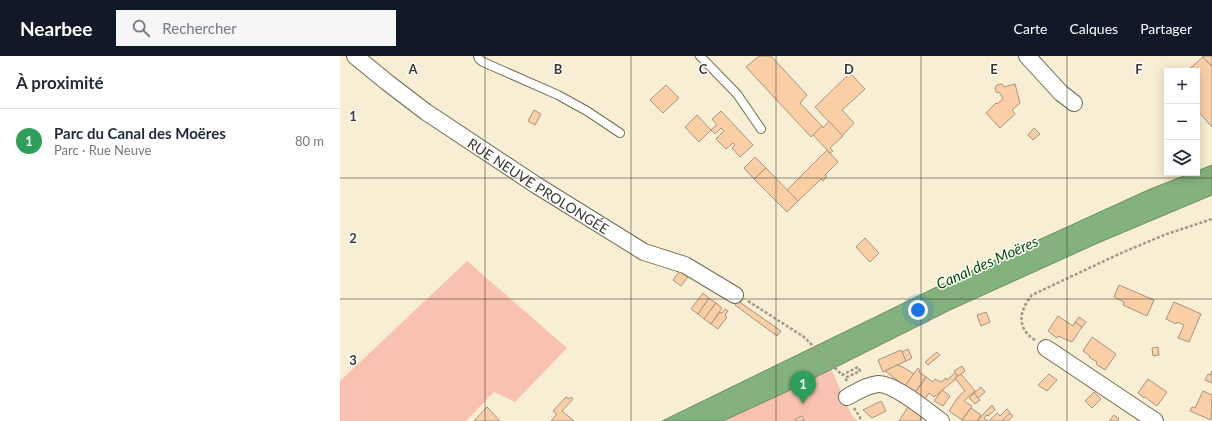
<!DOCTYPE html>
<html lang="fr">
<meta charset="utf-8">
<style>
:root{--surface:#fff;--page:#f6f6f7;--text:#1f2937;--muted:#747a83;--line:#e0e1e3;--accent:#111827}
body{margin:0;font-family:Lato,sans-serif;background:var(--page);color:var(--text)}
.controls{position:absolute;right:12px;top:12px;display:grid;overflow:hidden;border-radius:0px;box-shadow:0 2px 10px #0003}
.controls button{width:36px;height:36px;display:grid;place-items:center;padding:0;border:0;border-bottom:1px solid var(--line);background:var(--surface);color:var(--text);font:20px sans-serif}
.you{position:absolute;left:578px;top:254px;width:14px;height:14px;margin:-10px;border:3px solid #fff;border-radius:50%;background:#1a73e8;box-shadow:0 0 0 6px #1a73e833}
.badge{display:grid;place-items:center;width:26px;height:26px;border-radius:50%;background:var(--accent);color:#fff;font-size:13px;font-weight:700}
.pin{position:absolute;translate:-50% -33px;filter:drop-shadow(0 1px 2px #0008)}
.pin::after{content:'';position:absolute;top:21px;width:14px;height:12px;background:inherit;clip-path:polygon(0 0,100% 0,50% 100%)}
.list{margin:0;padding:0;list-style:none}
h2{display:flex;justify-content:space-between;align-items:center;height:52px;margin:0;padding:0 16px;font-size:17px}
h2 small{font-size:13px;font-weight:400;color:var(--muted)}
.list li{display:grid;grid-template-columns:26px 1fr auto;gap:12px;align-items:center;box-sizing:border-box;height:64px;padding:0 16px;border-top:1px solid var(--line)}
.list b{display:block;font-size:15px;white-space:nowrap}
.list p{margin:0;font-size:13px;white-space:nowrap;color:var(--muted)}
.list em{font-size:13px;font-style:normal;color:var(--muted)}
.icon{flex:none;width:22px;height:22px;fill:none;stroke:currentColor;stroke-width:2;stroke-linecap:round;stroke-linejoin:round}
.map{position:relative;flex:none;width:872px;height:365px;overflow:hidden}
header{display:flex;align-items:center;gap:24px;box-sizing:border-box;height:56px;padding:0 20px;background:var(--accent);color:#fff}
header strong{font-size:19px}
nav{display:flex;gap:22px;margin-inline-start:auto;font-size:14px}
.search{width:280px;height:36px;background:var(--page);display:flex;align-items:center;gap:10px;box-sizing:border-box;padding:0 14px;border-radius:0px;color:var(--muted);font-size:15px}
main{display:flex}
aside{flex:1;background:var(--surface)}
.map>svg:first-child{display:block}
.green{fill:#f9c2b0}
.water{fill:#83b27d;stroke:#6d8d65}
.building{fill:#facfa6;stroke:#a79380}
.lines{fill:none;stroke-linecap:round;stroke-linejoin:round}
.service-casing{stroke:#746b54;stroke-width:10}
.minor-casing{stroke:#746b54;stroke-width:18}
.path{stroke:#9f9985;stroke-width:2.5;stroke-dasharray:3 2;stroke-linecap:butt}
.service{stroke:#fff;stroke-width:8}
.minor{stroke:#fff;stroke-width:16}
.grid{fill:none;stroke:#3b382d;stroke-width:1;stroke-opacity:0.55}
.labels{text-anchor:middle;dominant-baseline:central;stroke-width:3;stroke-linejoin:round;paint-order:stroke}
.street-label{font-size:14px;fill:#3b382d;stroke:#fff}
.water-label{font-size:15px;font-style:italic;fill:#084c00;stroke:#fff}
.grid-label{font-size:13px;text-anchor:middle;font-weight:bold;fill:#3b382d;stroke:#fff;stroke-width:3;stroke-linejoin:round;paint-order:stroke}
</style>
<header>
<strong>Nearbee</strong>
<div class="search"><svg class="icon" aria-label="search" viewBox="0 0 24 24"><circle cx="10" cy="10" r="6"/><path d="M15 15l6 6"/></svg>Rechercher</div>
<nav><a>Carte</a><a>Calques</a><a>Partager</a></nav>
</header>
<main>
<aside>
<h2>À proximité<small></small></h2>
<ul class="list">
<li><span class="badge" style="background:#2e9e5b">1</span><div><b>Parc du Canal des Moëres</b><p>Parc · Rue Neuve</p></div><em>80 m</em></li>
</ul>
</aside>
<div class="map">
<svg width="872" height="365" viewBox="0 0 872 365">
<rect width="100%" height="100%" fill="#f8eed3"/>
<g class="green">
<polygon points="127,205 227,292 175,346 154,336 126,365 0,365 0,325"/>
<polygon points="491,313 512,360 518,365 383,365 446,336"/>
</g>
<polygon class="water" points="872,109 872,139 758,187 610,254 446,336 383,365 322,365 611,224 808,134 851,117 857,117 857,115"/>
<g class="building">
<polygon points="419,0 431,0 467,39 460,47 482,70 471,81 406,11"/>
<polygon points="862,0 872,0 872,11 863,1"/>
<polygon points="863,1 872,11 872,71 857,54 857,15 847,15"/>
<polygon points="510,17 525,33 502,54 514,67 502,80 475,51"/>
<polygon points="662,28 664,31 675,28 680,47 672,54 675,58 660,72 646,57 656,47 657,48 663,43 660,37 656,36 655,32 657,29"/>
<polygon points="326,29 339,42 323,57 310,44"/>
<polygon points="194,54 201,58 195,69 188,65"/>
<polygon points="381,55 413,89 400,101 392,92 395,89 393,87 386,93 376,83 384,75 381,72 375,78 371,74 377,69 372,63"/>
<polygon points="357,59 371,74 359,86 345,71"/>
<polygon points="489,65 503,80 490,92 493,95 490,97 473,79 482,70 483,72"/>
<polygon points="694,72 700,78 693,84 688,79"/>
<polygon points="487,94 498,106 485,119 487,120 483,125 481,123 458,145 447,134"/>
<polygon points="415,101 426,112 414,123 404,112"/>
<polygon points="426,112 458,145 447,156 414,123"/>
<polygon points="525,182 539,197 530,206 516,191"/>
<polygon points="342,212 350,218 341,230 333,224"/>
<polygon points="779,229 814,244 807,260 783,249 784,246 774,241"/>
<polygon points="363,237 369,242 358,258 351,253"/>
<polygon points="369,242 376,247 364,263 358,258"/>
<polygon points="398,245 441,275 437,280 395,249"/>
<polygon points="834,246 861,258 849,286 838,282 844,269 837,266 836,268 826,263"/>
<polygon points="376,247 382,252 371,268 364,263"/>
<polygon points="385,253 388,255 385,259 387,261 378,273 371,268 380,256 382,257"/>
<polygon points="646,256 650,266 641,270 637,259"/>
<polygon points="718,260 733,270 735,266 742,271 732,286 718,280 717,282 708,275"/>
<polygon points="739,261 746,266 742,271 735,266"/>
<polygon points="752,281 776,298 765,314 756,308 757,306 749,301 750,300 743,295"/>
<polygon points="818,291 819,299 813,300 812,292"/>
<polygon points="568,293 572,302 566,305 562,296"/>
<polygon points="561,294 566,305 543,316 538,304"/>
<polygon points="597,296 600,299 588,309 585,306"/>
<polygon points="557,309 563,311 574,318 565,330 545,315"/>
<polygon points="622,310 625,315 618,321 614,315"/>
<polygon points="578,312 580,314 579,316 586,321 575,337 565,330"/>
<polygon points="872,315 872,327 865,324 868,318 870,319"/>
<polygon points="615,317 618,321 594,341 589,337 585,343 575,337 586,321 593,326 595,323 601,326 606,322 607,324"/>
<polygon points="621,318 635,335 624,345 632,350 622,364 609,355 618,341 625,335 615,322"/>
<polygon points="709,318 717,324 707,335 698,329"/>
<polygon points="808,323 827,336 817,350 805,341 804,342 798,337"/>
<polygon points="641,331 645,336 638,342 634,337"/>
<polygon points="602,334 610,340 603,350 594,345"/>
<polygon points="863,335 872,339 871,364 850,355 852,351 855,352"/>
<polygon points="754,336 761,343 752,352 745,345"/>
<polygon points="634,337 640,344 635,348 629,342"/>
<polygon points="226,341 229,343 231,341 233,343 222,355 234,365 211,365 217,358 213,355"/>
<polygon points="541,345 546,355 532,362 523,354"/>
<polygon points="652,349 655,354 648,360 647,359 644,362 648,365 637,365"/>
<polygon points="147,351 160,365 134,365"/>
<polygon points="568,351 582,361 580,365 559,365"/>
<polygon points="631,352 641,359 637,365 624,365 622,364"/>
<polygon points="667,353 670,357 662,365 649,365 657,357 660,360"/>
<polygon points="670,357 673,360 668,365 662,365"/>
<polygon points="774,359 779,363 777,365 769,365"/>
<polygon points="462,360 464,365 456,365 455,363"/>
</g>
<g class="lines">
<g class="service-casing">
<g id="service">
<polyline points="138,0 139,3 143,6 218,39 247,55 280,77"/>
<polyline points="360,0 397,38 421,73"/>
</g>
</g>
<g class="minor-casing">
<g id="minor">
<path id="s1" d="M15,0L48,27L86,56L196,129L304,196L345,209L395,239"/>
<polyline points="687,0 721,37 734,47"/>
<polyline points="706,292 815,365"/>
<path d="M507,341C516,336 527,329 538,328C554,327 587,355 601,365"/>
</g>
</g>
<g class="path">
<polyline points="408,245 464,281 502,319 518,311 520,315 505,322 507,325"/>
<path d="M695,284C676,272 679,255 692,239L779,198L824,179L872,163"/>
<polyline points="514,352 520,361 520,365"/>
</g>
<use href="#service" class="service"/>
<use href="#minor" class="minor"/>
</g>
<path class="grid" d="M145,0V365M291,0V365M436,0V365M581,0V365M727,0V365M0,122H872M0,243H872"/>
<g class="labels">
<g class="street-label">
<text stroke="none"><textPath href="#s1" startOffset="225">RUE NEUVE PROLONGÉE</textPath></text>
</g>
<g class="water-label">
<text transform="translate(647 206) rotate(-24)">Canal des Moëres</text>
</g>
</g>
<g class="grid-label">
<text x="73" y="18">A</text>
<text x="218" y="18">B</text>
<text x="363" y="18">C</text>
<text x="509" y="18">D</text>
<text x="654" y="18">E</text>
<text x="799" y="18">F</text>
<text x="13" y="65">1</text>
<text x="13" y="187">2</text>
<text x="13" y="309">3</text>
</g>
</svg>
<div class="controls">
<button>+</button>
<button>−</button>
<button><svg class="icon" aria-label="layers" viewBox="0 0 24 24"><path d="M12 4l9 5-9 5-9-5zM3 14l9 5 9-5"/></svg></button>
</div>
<div class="you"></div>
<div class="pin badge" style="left:463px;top:348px;background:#2e9e5b">1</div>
</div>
</main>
